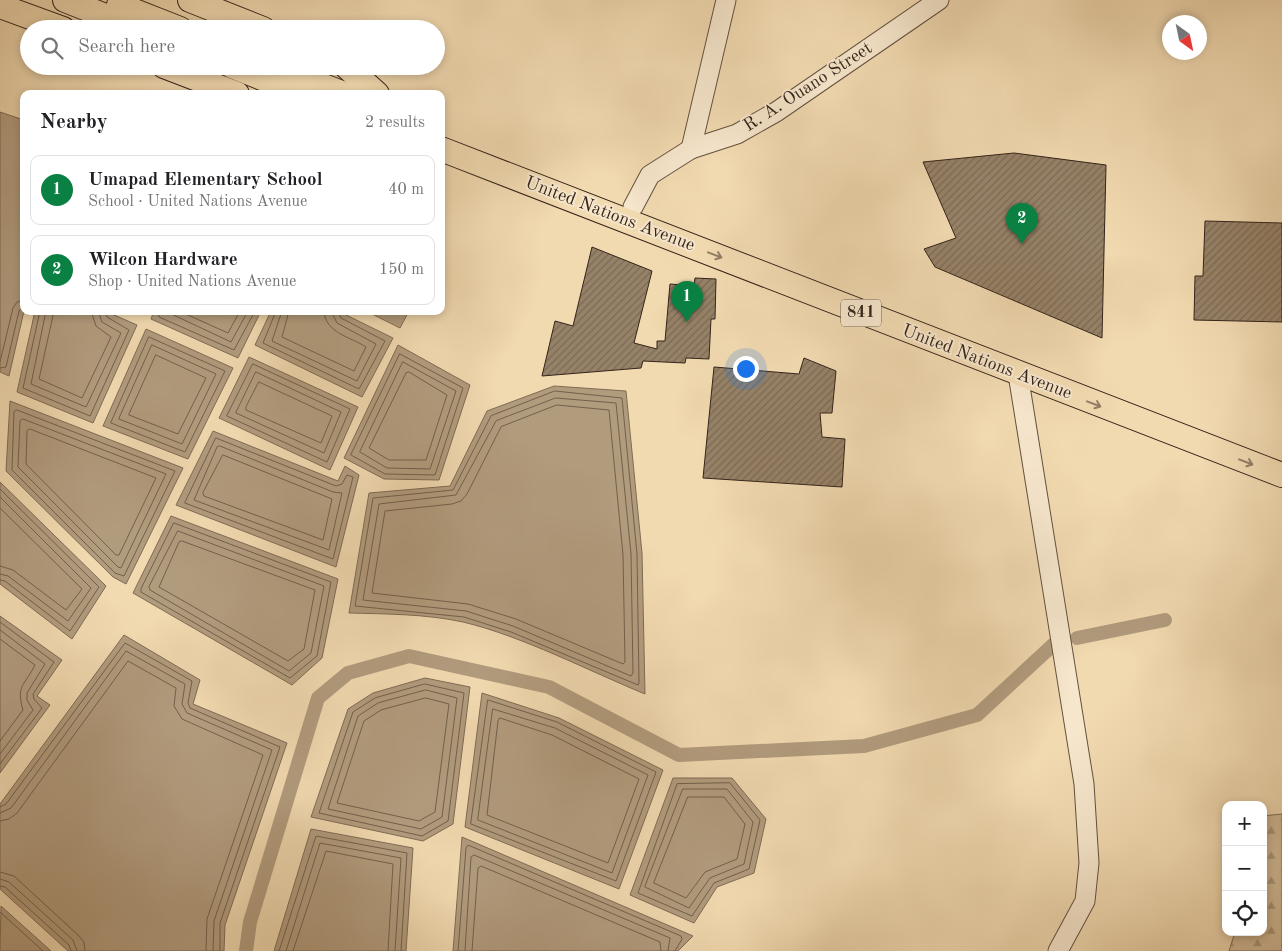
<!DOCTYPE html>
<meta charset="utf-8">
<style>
:root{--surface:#fff;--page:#f2f2f2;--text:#202124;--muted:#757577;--line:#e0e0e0;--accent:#0b8043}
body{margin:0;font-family:"Old Standard TT",serif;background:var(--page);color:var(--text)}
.controls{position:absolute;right:15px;bottom:15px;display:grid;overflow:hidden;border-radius:10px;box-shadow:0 2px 8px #0003}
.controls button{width:45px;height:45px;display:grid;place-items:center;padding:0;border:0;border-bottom:1px solid var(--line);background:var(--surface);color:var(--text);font:25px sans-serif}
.compass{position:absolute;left:1162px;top:15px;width:45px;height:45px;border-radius:50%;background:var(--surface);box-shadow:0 2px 8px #0003;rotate:147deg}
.you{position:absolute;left:745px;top:368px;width:18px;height:18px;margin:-12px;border:4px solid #fff;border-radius:50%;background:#1a73e8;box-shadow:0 0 0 8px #1a73e833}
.badge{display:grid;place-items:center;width:32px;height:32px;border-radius:50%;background:var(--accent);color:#fff;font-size:16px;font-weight:700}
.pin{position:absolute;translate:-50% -41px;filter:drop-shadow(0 1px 2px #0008)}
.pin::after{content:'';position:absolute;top:26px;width:18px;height:15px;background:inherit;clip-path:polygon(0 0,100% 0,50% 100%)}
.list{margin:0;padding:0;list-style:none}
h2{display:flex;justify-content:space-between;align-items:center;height:65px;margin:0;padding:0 20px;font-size:21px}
h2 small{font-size:16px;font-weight:400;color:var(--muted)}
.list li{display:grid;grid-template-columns:32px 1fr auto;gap:15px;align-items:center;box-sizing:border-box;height:70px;margin:0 10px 10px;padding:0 10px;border:1px solid var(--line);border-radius:10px}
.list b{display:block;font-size:19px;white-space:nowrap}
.list p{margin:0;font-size:16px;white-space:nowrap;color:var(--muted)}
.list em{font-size:16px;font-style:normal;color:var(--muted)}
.icon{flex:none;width:28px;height:28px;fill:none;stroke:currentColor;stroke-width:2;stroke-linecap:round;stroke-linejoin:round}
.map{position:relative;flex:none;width:1282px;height:951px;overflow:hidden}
.search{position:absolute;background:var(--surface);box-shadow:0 2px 8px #0003;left:20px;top:20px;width:425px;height:55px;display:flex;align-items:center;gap:12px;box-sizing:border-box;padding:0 18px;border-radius:28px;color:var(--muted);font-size:19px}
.panel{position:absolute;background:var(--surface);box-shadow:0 2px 8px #0003;left:20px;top:90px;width:425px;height:225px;border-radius:10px}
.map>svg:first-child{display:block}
.forest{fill:url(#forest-firs);stroke:#826f58}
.water{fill:#b19b7d;stroke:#7f6b55}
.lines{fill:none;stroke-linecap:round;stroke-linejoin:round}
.shore{stroke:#72604c;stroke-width:1}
.canal{stroke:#b19b7d;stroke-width:14}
.building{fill:url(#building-hatch);stroke:#34241a}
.minor-casing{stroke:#635140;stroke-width:21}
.major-casing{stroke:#34241a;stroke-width:26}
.minor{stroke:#f6e6cc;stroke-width:19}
.major{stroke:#f1d9b0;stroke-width:24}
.oneway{stroke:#927e65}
.labels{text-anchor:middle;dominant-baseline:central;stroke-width:4;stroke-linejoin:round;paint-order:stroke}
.shield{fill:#f6e6cc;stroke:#6e5e4f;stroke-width:1}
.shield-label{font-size:16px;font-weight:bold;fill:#34241a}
.street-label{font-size:18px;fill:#34241a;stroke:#f6e6cc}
</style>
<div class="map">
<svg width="1282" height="951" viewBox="0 0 1282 951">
<defs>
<pattern id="forest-firs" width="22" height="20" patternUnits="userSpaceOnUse" patternTransform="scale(1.25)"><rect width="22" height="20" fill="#d1ba96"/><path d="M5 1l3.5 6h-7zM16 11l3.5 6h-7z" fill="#aa977a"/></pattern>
<pattern id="building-hatch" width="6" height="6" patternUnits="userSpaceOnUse" patternTransform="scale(1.25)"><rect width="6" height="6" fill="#968268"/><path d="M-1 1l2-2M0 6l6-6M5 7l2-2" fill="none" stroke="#7b6a55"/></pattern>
</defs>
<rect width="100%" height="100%" fill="#f1d9b0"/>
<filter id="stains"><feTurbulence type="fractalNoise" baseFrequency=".004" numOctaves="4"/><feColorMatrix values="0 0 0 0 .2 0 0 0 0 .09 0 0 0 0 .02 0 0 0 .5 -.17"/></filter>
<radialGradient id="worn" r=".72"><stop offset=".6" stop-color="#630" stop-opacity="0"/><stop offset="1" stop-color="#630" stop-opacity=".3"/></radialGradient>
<polygon class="forest" points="1282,814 1282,951 1229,951 1235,932 1263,932 1263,816"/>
<g class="water">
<polygon points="0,112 24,120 24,311 9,376 0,372"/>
<polygon points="35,311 105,311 137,325 93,423 17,392"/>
<polygon points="154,311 261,311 238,358 151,319"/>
<polygon points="271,311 338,311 393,338 362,397 255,345"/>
<polygon points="366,311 409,311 400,328"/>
<polygon points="146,329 233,368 188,459 103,426"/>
<polygon points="398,345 470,385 439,480 384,479 344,458"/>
<polygon points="249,357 358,407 330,470 219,418"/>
<path d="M554,386L626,391L642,553L645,694C589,671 522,636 463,622C426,614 387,614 349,613L369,493L450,486L487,411Z"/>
<polygon points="10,401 183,468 126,584 113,577 6,471"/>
<polygon points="213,431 338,481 345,466 359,475 336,567 176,505"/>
<polygon points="0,482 106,586 72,639 0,584"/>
<polygon points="171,516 338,579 322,658 292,685 133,593"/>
<polygon points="0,616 62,660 37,696 50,705 0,773"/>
<polygon points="124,635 200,680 193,704 287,743 225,925 224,951 68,951 0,889 0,804"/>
<polygon points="425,678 470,687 453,824 423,841 311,817 348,709 373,693"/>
<polygon points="482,693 559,718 663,770 619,889 465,827"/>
<polygon points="673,778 732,778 766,819 754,873 717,887 694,923 630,895"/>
<polygon points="311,829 413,848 406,951 274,951"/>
<polygon points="462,837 693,936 678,951 453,951"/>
<polygon points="1,906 51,951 0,951"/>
</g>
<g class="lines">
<g class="shore">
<polyline points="40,311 23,388 90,416 129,330 107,317 105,311"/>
<polyline points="46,311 31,384 86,407 121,333 102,322 98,311"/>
<polyline points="54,311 39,379 82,398 111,337 96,326 91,311"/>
<polyline points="158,311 159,317 234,350 255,311"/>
<polyline points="165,311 231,342 248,311"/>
<polyline points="179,311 228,333 240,311"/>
<polyline points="276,311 263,343 359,389 385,341 341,318 338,311"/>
<polyline points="282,311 272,341 357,381 376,344 337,323 331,311"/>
<path d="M289,311L282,337L354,371L366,347C351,337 325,333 324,311"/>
<polygon points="149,337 225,371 185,452 111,423"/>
<polygon points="152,345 216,374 182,444 119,419"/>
<polygon points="400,354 463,388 435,475 385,474 351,455"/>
<polygon points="156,355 206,378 178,434 129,415"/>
<polyline points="0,362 13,308 17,302 24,300"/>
<polygon points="403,362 456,391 430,469 387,468 360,452"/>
<polygon points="253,364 350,409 327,462 227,416"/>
<polyline points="0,368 6,367 19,311 24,306"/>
<polygon points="256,372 341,412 324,453 236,413"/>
<polygon points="409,372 447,395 426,460 389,460 369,448 406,373"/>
<polygon points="259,382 332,416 321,443 246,410 246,407"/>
<polygon points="555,391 622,398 637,554 639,683 638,685 511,632 464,617 355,606 373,498 453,490 491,416"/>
<polygon points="556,398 616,403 631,554 633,673 631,676 513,626 466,611 363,600 379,504 456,495 496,421"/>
<polygon points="557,405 609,410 623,555 625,662 623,664 516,619 468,604 372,593 385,511 452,504 461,501 467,494 501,427"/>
<polygon points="17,410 175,471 124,576 115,573 12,470 14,412"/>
<polygon points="23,419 166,474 121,568 118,567 18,467 20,421"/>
<polygon points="30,429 156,478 119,555 116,555 26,464 27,431"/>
<polygon points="216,438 336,486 342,484 347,475 353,477 333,559 185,503"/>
<polygon points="220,446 333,492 342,493 329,550 194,500 217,447"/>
<polygon points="223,455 332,499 323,540 204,496 203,493"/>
<polyline points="0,489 99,587 70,631 5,581 0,580"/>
<polyline points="0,497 91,588 68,621 8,576 0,574"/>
<polyline points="0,508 82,589 66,610 13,570 0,566"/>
<polygon points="174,523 331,582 317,656 290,678 141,592 141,589"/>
<polygon points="178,531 324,586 311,653 289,671 150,590 149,587"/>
<polygon points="182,541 315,590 304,649 288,661 159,587 179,542"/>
<polyline points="0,622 54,662 33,694 34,699 42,708 0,764"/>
<polyline points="0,630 45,664 27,693 27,700 33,710 0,754"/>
<path d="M0,639L35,665C24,686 16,686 23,710L0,741"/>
<polygon points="425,684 464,693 448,821 422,836 319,813 353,712 375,698"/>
<polygon points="426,690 457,698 442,817 421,829 328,809 358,716 378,703"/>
<polygon points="426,698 449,704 435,812 419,821 337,803 364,721 381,710"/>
<polygon points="488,700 557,722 656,772 616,881 471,824"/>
<polygon points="493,709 555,728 648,775 612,873 478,820"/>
<polygon points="500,718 552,735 639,779 608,863 487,815 498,721"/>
<polygon points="730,783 760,820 749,869 714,883 692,916 638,893 677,784"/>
<polygon points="683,789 727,789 753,822 744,864 710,878 689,908 645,887"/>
<polygon points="688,797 724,797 745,824 737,859 705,872 686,898 654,883"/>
<polyline points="0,807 6,804 125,643 192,681 188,703 190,708 280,747 220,923 220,951"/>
<polyline points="0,813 11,808 126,651 185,684 182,704 187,713 272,750 214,921 213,951"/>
<polyline points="0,821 9,819 17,813 128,661 176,688 174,706 182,719 263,755 207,919 206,951"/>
<polyline points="0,872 14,876 78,935 84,942 85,951"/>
<polyline points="0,879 9,882 73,940 77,951"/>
<polyline points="0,886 5,887 69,945 71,951"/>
<polyline points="0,912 43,951"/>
<polyline points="279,951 316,836 407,853 401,951"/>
<polyline points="286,951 320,843 401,858 395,951"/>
<polyline points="293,951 326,851 393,864 388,951"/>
<polyline points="458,951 466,848 468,845 681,936 682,939 675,951"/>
<polyline points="465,951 471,857 474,855 670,938 668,951"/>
<polyline points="472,951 478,868 481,866 660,942 661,951"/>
</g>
<g class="canal">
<polyline points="1077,638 1165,620"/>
<polyline points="246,951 250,922 318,698 348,673 409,656 549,687 679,755 864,746 977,715 1054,644"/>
</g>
</g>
<g class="building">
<polygon points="1014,153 1106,165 1102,338 935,267 924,249 956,238 923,162"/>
<polygon points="1205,221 1282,223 1282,322 1194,320 1195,276 1203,276"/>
<polygon points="592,247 652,271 634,343 657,349 657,341 665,341 670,284 694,286 695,278 716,279 715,319 711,319 709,359 686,358 685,363 643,361 641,368 542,376 555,321 573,326"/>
<polygon points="804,358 836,371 832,413 820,413 822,437 845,439 842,487 703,478 714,367 799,374"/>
</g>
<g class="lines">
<g class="minor-casing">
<g id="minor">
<polyline points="691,149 726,0"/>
<polyline points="633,207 650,175 691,149 737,134 776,112 939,0"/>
<polyline points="1018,374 1084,784 1089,863 1085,901 1058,951"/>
</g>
</g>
<g class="major-casing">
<g id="major">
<polyline points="65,0 138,29"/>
<polyline points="190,0 263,29"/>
<polyline points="119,5 180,29"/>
<polyline points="0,6 63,29"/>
<polyline points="164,66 237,94"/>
<polyline points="232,66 302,94"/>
<polyline points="346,66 377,94"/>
<polyline points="283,70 344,94"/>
<polyline points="441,149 1282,475"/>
</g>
</g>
<use href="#minor" class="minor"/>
<use href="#major" class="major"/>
</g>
<defs><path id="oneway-shaft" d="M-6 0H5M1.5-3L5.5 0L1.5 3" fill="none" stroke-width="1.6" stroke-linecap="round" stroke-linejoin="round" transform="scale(1.25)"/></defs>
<g class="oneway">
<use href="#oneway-shaft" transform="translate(715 255) rotate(21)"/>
<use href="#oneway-shaft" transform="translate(1094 404) rotate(21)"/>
<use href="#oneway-shaft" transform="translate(1246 462) rotate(21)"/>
</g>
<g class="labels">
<rect class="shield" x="841" y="299.5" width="40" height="27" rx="4"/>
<g class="shield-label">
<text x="861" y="313">841</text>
</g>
<g class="street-label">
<text transform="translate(808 87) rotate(-33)">R. A. Ouano Street</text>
<text transform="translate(610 214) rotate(21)">United Nations Avenue</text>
<text transform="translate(987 362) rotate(21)">United Nations Avenue</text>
</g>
</g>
<rect width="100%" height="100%" filter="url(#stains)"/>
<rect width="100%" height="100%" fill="url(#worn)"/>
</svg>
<div class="controls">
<button>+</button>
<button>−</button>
<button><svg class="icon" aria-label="locate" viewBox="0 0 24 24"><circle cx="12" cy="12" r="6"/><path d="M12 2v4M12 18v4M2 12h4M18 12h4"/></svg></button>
</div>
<svg class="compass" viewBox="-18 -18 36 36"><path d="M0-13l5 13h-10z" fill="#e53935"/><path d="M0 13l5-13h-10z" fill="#757577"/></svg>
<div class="you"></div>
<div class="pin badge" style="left:687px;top:322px">1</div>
<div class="pin badge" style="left:1022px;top:244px">2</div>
<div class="search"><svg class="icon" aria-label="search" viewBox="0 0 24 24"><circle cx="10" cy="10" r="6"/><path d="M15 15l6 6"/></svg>Search here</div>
<section class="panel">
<h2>Nearby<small>2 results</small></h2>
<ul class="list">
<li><span class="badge">1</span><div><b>Umapad Elementary School</b><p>School · United Nations Avenue</p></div><em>40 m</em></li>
<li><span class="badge">2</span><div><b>Wilcon Hardware</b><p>Shop · United Nations Avenue</p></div><em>150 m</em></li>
</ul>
</section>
</div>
